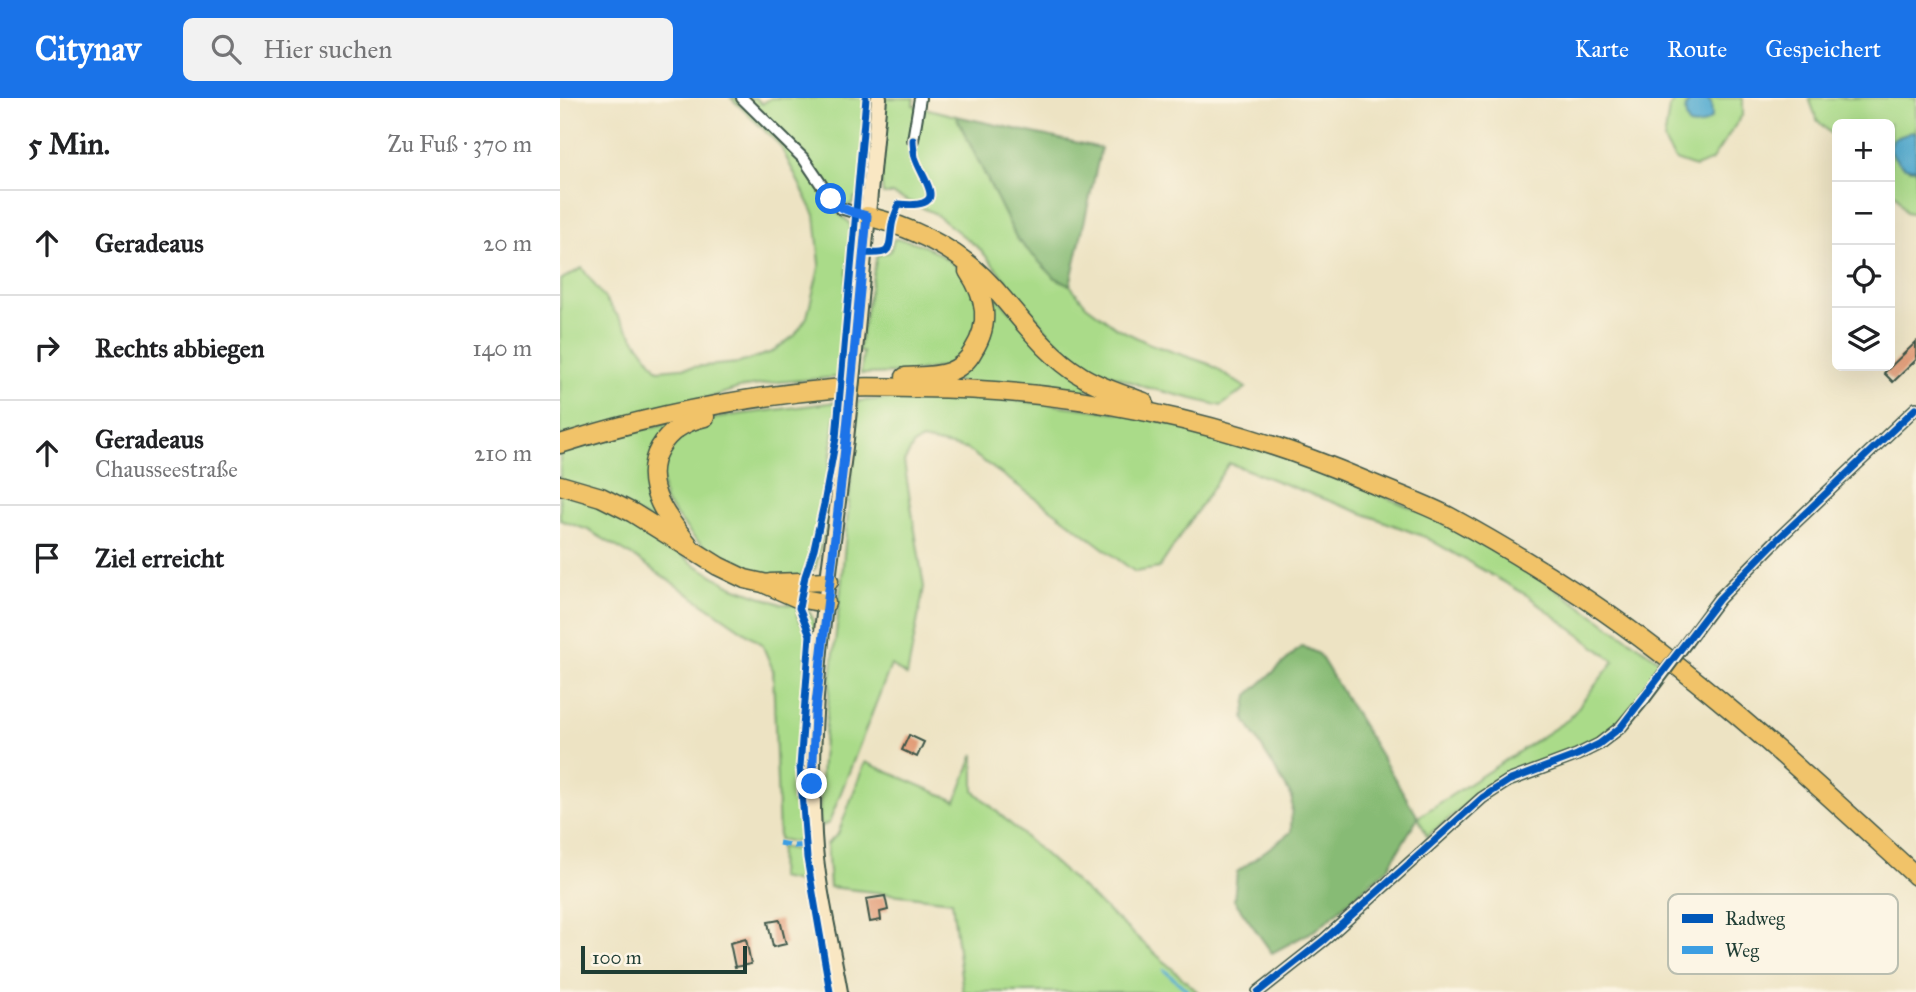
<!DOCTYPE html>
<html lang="de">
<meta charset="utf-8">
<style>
:root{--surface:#fff;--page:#f2f2f2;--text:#202124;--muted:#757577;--line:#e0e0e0;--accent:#1a73e8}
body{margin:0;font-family:"IM FELL Great Primer",serif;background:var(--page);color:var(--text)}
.controls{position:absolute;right:21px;top:21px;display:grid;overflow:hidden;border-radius:10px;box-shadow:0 7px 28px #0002}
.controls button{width:63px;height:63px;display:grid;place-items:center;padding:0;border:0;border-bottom:2px solid var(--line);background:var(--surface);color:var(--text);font:35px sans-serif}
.scale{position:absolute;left:21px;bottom:18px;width:166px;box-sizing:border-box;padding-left:7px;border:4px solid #1f3d34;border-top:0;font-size:19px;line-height:24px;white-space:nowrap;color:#1f3d34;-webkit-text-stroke:5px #fcf5e5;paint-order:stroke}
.stop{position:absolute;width:21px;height:21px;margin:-16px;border:5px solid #1a73e8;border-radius:50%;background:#fff}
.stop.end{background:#1a73e8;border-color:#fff;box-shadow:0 2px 7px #0008}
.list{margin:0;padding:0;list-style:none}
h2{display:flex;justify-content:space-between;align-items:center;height:91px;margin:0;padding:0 28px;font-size:30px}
h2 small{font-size:23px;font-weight:400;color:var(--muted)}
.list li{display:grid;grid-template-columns:46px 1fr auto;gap:21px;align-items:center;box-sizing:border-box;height:105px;padding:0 28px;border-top:2px solid var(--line)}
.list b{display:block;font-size:26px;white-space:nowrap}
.list p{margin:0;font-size:23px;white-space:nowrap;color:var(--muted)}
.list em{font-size:23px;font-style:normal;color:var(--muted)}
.icon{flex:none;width:38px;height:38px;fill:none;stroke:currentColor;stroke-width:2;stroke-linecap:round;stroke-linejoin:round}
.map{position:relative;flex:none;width:1356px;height:894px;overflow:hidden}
header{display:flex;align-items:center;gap:42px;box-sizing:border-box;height:98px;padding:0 35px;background:var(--accent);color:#fff}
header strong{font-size:33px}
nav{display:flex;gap:38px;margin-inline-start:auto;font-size:24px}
.search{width:490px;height:63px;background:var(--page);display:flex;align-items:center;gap:18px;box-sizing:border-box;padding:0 24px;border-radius:10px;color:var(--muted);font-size:26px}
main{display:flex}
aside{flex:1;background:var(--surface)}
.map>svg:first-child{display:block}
.green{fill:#aadb89;stroke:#648c5e;stroke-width:2}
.forest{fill:#87bb75;stroke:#537c54;stroke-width:2}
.water{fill:#53abd0;stroke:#397482;stroke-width:2}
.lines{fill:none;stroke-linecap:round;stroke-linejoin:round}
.stream{stroke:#53abd0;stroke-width:3.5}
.building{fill:#e19973}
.minor-casing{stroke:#3e5649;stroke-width:14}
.secondary-casing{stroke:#3e5649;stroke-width:18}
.trunk-casing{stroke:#3e5649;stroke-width:21}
.minor{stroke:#fff;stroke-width:10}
.secondary{stroke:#f9e7c3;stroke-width:14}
.trunk{stroke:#f1c369;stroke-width:18}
.minor-bridge-casing{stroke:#3e5649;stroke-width:14;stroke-linecap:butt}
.secondary-bridge-casing{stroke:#3e5649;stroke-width:18;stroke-linecap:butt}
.minor-bridge{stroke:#fff;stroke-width:10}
.secondary-bridge{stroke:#f9e7c3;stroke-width:14}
.quiet{stroke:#3c9ee2;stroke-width:5;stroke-dasharray:10 5;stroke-linecap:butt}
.cycleway-casing{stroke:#fcf5e5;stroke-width:11}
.cycleway{stroke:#0057b8;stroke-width:7}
.route{stroke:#1a73e8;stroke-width:9}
.key{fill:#fcf5e5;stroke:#babeb0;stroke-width:2}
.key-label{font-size:19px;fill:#1f3d34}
</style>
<header>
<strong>Citynav</strong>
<div class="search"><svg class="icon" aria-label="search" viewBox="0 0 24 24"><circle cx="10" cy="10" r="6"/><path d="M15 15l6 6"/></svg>Hier suchen</div>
<nav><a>Karte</a><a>Route</a><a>Gespeichert</a></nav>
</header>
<main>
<aside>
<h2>5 Min.<small>Zu Fuß · 370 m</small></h2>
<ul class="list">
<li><svg class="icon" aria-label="ahead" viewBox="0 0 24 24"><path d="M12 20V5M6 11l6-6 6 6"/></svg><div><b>Geradeaus</b></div><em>20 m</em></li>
<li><svg class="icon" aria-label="right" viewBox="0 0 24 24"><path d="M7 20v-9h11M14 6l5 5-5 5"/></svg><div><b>Rechts abbiegen</b></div><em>140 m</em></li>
<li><svg class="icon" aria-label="ahead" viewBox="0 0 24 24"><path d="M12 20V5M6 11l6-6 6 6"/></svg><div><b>Geradeaus</b><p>Chausseestraße</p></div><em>210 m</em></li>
<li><svg class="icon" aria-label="arrive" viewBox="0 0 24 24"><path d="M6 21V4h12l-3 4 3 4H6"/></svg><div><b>Ziel erreicht</b></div></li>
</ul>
</aside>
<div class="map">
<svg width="1356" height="894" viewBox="0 0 1356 894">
<rect width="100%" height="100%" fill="#fcf5e5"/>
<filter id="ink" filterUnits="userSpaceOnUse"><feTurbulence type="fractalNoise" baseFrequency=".0143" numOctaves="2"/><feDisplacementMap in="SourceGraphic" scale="14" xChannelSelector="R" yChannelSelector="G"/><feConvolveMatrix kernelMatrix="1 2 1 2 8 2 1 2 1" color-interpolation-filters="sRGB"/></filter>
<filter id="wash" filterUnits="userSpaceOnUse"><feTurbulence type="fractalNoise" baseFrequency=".00686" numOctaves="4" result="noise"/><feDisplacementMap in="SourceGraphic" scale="28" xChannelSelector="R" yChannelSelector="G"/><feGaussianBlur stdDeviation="1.57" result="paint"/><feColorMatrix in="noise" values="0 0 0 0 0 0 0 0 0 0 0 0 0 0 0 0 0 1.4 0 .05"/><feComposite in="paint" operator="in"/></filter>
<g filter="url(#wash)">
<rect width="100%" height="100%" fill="#ede3c3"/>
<g class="green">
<polygon points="171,0 196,0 202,6 211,0 312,0 302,99 294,100 294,105 290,107 283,107 278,115 289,124 291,129 279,279 218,284 179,290 134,305 0,338 0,182 22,170 98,272 179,265 212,254 235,237 247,219 260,166 255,117 220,47"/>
<polygon points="326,0 354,0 353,7 396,18 457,141 494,179 510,187 526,207 557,230 590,246 649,266 686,290 661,308 585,289 534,270 496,244 421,152 374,115 333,96 323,96 319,68"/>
<polygon points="1118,0 1133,0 1127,5 1150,4 1144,0 1183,0 1183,16 1151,63 1135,69 1115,62 1104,43 1109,10"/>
<polygon points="1249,0 1356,0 1356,35 1333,41 1349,71 1356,71 1356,116 1346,114 1337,98 1330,91 1330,26 1277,26 1277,42 1257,22"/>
<path d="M334,141C363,141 401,166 415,191C420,200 420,214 422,224L395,267L346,275L301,276L303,254H298L317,157L330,154Z"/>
<polygon points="436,199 528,287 526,296 397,284 396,275 428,201"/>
<polygon points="366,296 420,298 578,317 718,355 867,416 968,472 1105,566 1069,614 1038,641 1016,653 923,694 867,738 858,719 1009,621 1054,563 968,498 865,439 669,365 599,470 575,474 495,414 406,351 362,342 354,346 344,364 364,489 347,578 331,567 269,725 262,728 259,724 262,661 281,490 298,303 344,300"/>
<path d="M277,304C271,361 264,424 242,479L203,477L154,456L135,441L104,402L100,359L107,346L139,324L167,318Z"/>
<polygon points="108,325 111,328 94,350 103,422 100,426 0,383 0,351"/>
<polygon points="277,341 280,341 273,399 255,470 246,478 256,451"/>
<polygon points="0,393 38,403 112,449 132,465 171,488 221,506 237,507 237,517 248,537 239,670 243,742 234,744 219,741 213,572 202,546 79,462 28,432 0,422"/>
<polygon points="242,509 249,514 253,521 256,542 246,662 250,740 247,741 243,670 252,538 241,513"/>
<polygon points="414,656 414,693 638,894 403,894 392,803 270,789 267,746 278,736 305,664 396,703"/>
<polygon points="220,749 244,753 248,786 219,780"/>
</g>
<g class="forest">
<polygon points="396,18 541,50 510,187 494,179 457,141"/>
<polygon points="742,548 759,556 858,719 828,770 757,831 712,855 674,802 677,774 731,734 732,699 684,620 688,597"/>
</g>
<g class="water">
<path d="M1133,0H1144L1151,4L1152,19C1144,27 1139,29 1129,27C1124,16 1123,8 1133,0Z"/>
<path d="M1352,34L1356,35V71C1342,71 1336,63 1330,52L1333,41Z"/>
</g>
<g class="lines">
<polyline class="stream" points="604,872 629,894"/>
</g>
<g id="blocks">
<g class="building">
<polygon points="1356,244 1356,262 1333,284 1324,275"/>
<polygon points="349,637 364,644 357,659 342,652"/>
<polygon points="325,798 328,812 320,814 321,822 310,824 306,801"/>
<polygon points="220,822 226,846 213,849 208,824"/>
<polygon points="186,841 191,866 175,869 170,845"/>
</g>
</g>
</g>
<g filter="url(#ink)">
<use href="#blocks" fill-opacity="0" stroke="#3e5649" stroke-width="2"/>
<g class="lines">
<g class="minor-casing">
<g id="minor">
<polyline points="182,0 244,61 271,101 280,110 307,118"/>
<polyline points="353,42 360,0"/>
<polyline points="1127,544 1159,501 1219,440 1356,310"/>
<polyline points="698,894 764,842 922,700 948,683 1017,657 1039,646 1061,629 1085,600"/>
</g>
</g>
<g class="secondary-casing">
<g id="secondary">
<polyline points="295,253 319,0"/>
<path d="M280,894C271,842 257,790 254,737C247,605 270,472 286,341"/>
</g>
</g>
<g class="trunk-casing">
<g id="trunk">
<path d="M307,118C354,130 397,150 431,187C459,217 484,255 520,277C540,290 563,296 584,304"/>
<path d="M345,279C360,278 375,279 389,274C399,270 408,263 413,253C431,225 426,200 408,173"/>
<path d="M0,346C91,317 186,298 282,290C307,288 332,290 357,290C512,291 664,322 806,383C834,395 863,405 890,419C936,444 982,472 1026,501C1146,582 1250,681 1356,778"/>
<polyline points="0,387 41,399 73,415 158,468 185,481 203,485 237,500 266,505"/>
<path d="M128,446C118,433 107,420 100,405C80,364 104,328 145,319"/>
<polyline points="210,485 269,483"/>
</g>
</g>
<use href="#minor" class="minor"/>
<use href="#secondary" class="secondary"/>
<use href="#trunk" class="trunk"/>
<g class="minor-bridge-casing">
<polyline id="minor-bridge" points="1085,600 1127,544"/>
</g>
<g class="secondary-bridge-casing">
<polyline id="secondary-bridge" points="286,341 295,253"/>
</g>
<use href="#minor-bridge" class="minor-bridge"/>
<use href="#secondary-bridge" class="secondary-bridge"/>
<polyline class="quiet" points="219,745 234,748 251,747"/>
<g class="cycleway-casing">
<g id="cycleway">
<path d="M304,155C334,157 328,152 332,127C333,120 337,112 339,106C392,111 363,84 355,59C354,54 353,47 353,42"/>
<polyline points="270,894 247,760 240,669 250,537 239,510 245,478 254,451 264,406 276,340 306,0"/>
<polyline points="698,894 764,842 922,700 948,683 1017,657 1039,646 1061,629 1159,501 1219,440 1356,310"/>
</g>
</g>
<use href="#cycleway" class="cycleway"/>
</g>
</g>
<g class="lines" filter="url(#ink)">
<path class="route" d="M252,686L255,615L286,341L307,118C292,114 282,112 271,101"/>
</g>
<rect x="1108" y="796" width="230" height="80" rx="10" class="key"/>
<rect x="1122" y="816" width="31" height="9" fill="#0057b8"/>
<rect x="1122" y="848" width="31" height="8" fill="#3c9ee2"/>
<g class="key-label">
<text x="1165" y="827">Radweg</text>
<text x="1165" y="859">Weg</text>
</g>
</svg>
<div class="controls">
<button>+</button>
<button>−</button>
<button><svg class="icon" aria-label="locate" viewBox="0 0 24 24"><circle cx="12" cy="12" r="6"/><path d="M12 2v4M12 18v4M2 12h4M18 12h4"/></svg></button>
<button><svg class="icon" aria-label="layers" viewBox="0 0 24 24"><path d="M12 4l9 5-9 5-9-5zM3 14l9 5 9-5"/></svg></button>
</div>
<div class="scale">100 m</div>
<div class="stop" style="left:271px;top:101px"></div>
<div class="stop end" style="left:252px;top:686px"></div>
</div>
</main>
